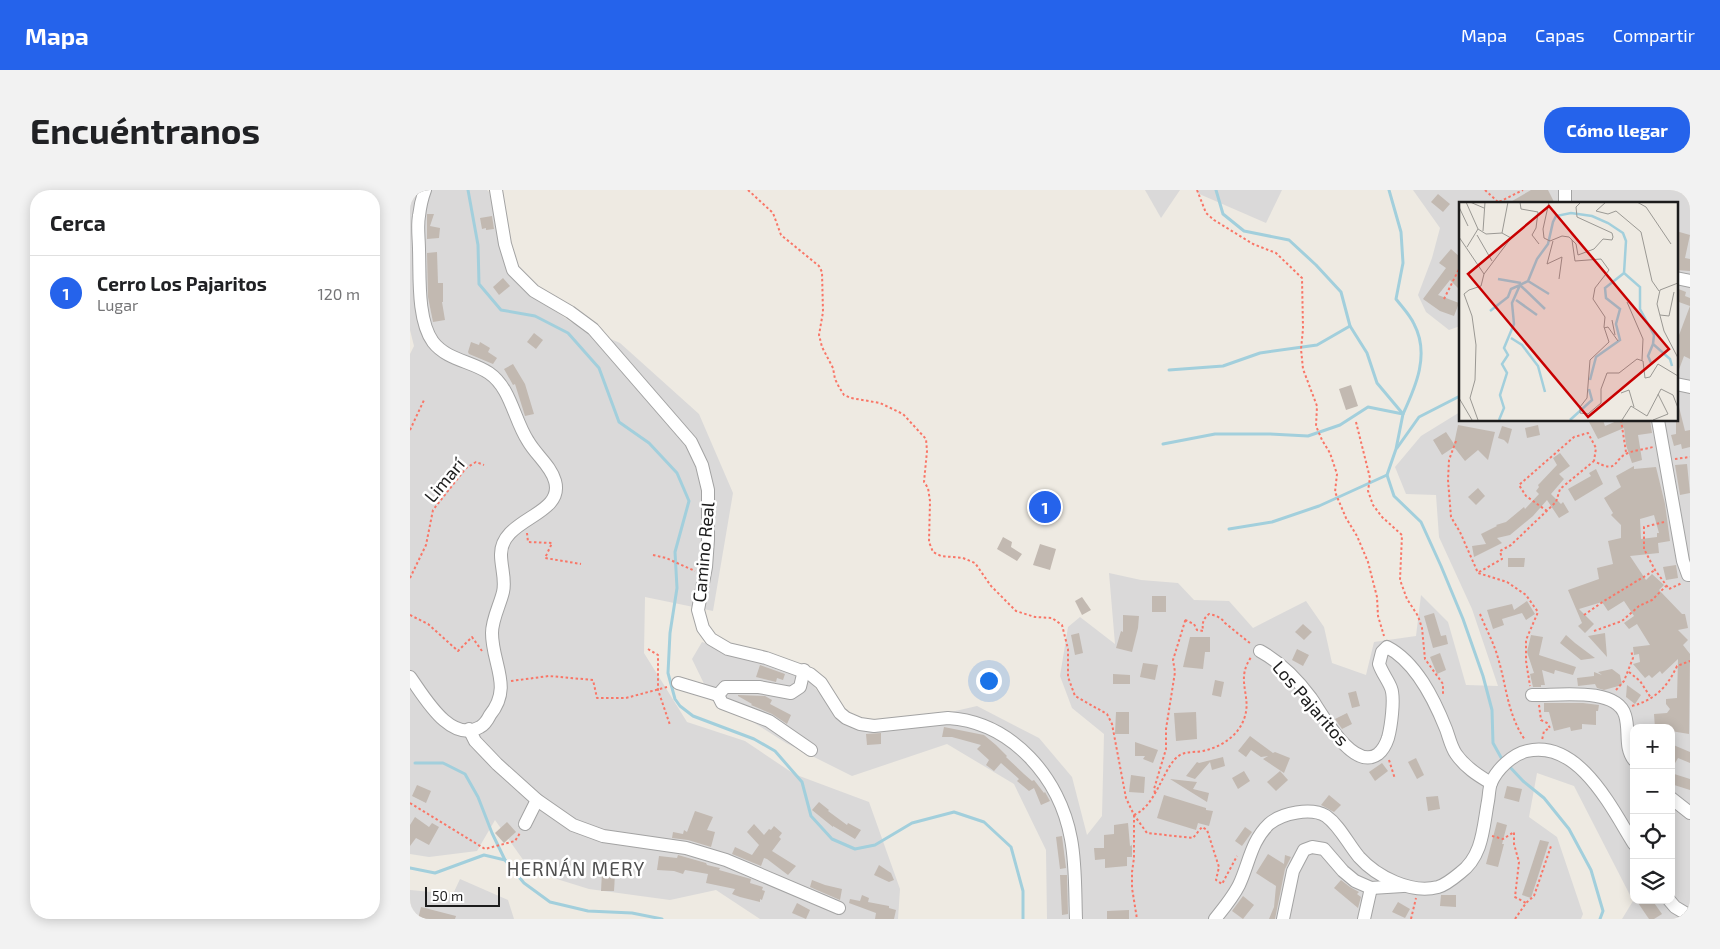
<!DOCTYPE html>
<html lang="es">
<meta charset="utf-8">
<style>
:root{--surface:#fff;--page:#f2f2f2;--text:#202124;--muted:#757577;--line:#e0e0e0;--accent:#2563eb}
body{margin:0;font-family:"Exo 2",sans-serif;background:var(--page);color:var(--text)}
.controls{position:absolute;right:15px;bottom:15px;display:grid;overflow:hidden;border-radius:10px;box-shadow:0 2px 12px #0003}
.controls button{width:45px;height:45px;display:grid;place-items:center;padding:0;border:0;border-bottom:1px solid var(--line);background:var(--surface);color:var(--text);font:25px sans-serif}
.scale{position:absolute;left:15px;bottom:12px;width:75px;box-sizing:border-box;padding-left:5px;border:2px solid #1c1c1c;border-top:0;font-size:14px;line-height:18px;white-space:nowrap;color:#1c1c1c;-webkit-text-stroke:4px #fff;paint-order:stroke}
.you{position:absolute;left:578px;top:490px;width:18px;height:18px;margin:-12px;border:4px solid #fff;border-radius:50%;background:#1a73e8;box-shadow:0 0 0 8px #1a73e833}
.badge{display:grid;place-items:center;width:32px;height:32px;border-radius:50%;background:var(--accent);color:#fff;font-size:16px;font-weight:700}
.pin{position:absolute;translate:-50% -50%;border:2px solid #fff;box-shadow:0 1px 5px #0006}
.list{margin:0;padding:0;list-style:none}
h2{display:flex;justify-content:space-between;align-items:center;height:65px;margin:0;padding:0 20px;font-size:21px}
h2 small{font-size:16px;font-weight:400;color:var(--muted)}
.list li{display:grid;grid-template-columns:32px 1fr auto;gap:15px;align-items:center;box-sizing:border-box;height:75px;padding:0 20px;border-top:1px solid var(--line)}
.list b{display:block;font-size:19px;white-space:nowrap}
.list p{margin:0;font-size:16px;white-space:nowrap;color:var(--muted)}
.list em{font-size:16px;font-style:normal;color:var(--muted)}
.icon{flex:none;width:28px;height:28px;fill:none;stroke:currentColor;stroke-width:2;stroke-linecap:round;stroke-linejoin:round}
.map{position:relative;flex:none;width:1280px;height:729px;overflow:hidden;border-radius:20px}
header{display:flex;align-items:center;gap:30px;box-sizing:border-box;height:70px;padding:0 25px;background:var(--accent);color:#fff}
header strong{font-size:24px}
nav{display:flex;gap:28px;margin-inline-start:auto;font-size:18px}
.intro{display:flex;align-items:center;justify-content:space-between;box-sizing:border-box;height:120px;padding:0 30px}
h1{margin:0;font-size:35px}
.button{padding:12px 22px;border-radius:20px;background:var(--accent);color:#fff;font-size:18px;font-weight:700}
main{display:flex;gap:30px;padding:0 30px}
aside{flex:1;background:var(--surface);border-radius:20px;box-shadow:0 2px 12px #0003}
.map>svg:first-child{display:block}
.residential{fill:#dad9d9;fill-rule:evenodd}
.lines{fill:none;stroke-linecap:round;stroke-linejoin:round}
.stream{stroke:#a2cfdc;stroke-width:3}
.building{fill:#c2b9b1;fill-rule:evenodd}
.minor-casing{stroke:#a3a3a3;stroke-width:14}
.path{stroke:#f97667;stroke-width:2;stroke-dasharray:2.5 2.5;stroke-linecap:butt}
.minor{stroke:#fff;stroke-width:12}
.labels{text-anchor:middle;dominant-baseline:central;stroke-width:5;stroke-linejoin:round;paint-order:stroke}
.street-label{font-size:18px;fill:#1c1c1c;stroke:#fff}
.neighbourhood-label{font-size:19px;letter-spacing:1px;fill:#4f4f4f;stroke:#fff}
.inset-river{fill:none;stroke:#a2cfdc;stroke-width:2.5}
.inset-road{fill:none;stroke:#9a9893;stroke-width:1}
.view{fill:#c80001;fill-opacity:0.15;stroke:#c80001;stroke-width:2.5}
.inset-edge{fill:none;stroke:#1c1c1c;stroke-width:2.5}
</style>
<header>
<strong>Mapa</strong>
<nav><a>Mapa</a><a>Capas</a><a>Compartir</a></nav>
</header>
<div class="intro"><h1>Encuéntranos</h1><a class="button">Cómo llegar</a></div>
<main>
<aside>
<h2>Cerca<small></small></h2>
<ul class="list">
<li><span class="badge">1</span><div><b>Cerro Los Pajaritos</b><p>Lugar</p></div><em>120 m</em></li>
</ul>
</aside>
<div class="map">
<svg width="1280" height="729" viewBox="0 0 1280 729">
<rect width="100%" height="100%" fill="#eeeae2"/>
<g class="residential">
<polygon points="0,0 77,0 79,2 94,66 109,96 161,132 210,153 289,224 323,303 303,421 235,407 234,463 277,532 335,551 384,584 459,612 490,699 488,729 350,729 306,700 260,710 179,699 121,681 85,630 67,661 19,667 0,664 0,164 4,156 0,140"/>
<polygon points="735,0 770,0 751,28"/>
<polygon points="789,0 872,0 856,33 787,3"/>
<path d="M1003,0H1280V729H1212L1223,711L1164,596L1127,583L1119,627L1147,647L1173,724L1171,729H637L636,660L604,594L537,554L442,586L376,553L299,504L282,469L292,452L397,487L425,524L463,540L567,516L629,548L662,587L677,645L692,626L694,544L662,518L650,486L658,437L670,427L705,454L699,383L731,390L768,393L784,410L819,411L843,438L896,411L914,437L922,473L956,485L964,452L1006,446L1011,405L1038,432L1056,495L1088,496L1062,419L1029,347L1026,305L996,304L985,277L1011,246L1050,222V230H1266V14H1050V136L1039,140L1016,122L1008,105L1022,68L1030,38ZM1224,538H1261V710H1224Z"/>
<polygon points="50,689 98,710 104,729 0,729 0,700 43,704"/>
</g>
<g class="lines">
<g class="stream">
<polyline points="58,0 68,55 69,94 91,120 125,126 158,143 189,178 209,232 239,253 267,283 279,311 265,362 267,398 260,443 258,483 265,509 270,516 283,526 344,549 365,561 392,592 401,626 422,649 445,659 465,655 502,633 544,622 574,632 601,657 613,701 613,729"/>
<polyline points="806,0 813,24 834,41 879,50 906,75 931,102 940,136 957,163 967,193 993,224 986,259 977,285 984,306 1011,332 1031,376 1053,429 1073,486 1082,520 1083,553 1093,571"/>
<polyline points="759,180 813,176 850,163 907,155 940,136"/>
<path d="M753,254L805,244H860L898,246L930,235L958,217L993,224C1006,196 1020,164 1004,134C1000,125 992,117 986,109L993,73L991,42L979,0"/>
<polyline points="987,258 1009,227 1050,206"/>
<polyline points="819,339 862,332 909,316 977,285"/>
<polyline points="5,573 33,573 55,584 68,607 82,643 95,670"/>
<polyline points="1098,575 1113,591 1134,608 1159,639 1181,680 1193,721 1190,729"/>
<polyline points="0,678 25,683 74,665 95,670 114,693 140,712 178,721 222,723 252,729"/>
</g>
</g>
<g class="building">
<polygon points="1121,0 1138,0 1145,14 1097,14"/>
<polygon points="1028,4 1040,14 1033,22 1021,12"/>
<polygon points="17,24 24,24 20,36 30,38 29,48 17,49"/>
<polygon points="82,26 84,39 76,40 76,38 72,39 70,28"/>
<polygon points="1266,41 1280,45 1275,68 1280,69 1280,81 1266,80"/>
<polygon points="1041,59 1050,67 1050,100 1040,90 1028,105 1049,113 1044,126 1030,121 1013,109 1036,78 1029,73"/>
<polygon points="27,62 28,93 33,93 33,112 32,112 35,130 23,132 18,107 17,63"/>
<polygon points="93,88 100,96 89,105 83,97"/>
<polygon points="1266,98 1276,102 1275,106 1280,108 1280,169 1274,166 1267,185 1266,153 1280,116 1266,111"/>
<polygon points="124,143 133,150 126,159 117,152"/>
<polygon points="61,152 69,155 70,152 80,158 78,162 87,168 83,174 59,164 58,162"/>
<polygon points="103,174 115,194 124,224 115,226 105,194 103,195 94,179"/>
<polygon points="941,195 948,216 936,220 929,199"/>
<polygon points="1269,217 1275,241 1280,240 1280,257 1272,259 1271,254 1264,256 1261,245 1266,244 1266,218"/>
<polygon points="1178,230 1193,230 1195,236 1209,230 1240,230 1242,243 1228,245 1232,270 1222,273 1216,255 1214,238 1188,249"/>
<polygon points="1048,235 1085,242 1078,270 1068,260 1055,271 1044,257 1032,265 1023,250 1036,242 1044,254"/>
<polygon points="1128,235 1130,245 1117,248 1115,238"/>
<polygon points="1092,236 1102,239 1098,254 1094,250 1088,248"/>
<polygon points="1150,263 1160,276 1149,284 1154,289 1141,304 1151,314 1153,312 1159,322 1149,328 1137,310 1123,326 1100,345 1087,348 1092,353 1064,367 1062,356 1076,354 1071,344 1087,336 1086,335 1096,332 1114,317 1115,319 1129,304 1126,301 1129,297 1128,295 1130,293 1131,295 1130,293 1147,275 1143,268"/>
<polygon points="1277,274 1280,303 1270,305 1265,275"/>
<path d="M1224,276V279L1246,277L1255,314L1260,351L1248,353L1249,363L1220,366L1236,390L1242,384L1254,395L1249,400L1272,424H1275L1278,438L1268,440L1278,450L1273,455L1280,464L1279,544L1261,541V538H1245L1244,524L1257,523L1260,519L1256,514V509L1267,508L1268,469L1252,484L1250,481L1242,488L1239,485L1235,488L1223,474L1230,472L1229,464L1224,465L1223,457L1240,455L1227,434L1219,439L1214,433L1224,426L1214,411L1198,421L1192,412L1169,419L1184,434L1175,443L1168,436L1172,433L1158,400L1189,389L1187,378L1203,374L1198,351L1211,348V335L1201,325L1203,323L1194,308L1211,297L1206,286ZM1244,325L1249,343H1247V347L1231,349L1230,329Z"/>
<polygon points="1186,279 1193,294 1165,311 1158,299 1181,286 1179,283"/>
<polygon points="1068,298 1075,306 1066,315 1058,307"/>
<polygon points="593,347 602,352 601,357 612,364 607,371 587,359"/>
<polygon points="630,354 646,359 640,380 623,375"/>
<polygon points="1098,368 1115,368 1114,377 1098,377"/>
<polygon points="1266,375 1268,388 1256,390 1253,377"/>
<rect x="742" y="406" width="14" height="16"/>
<polygon points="672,407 681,420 672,425 665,411"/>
<polygon points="1117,411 1125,424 1116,430 1112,423 1092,429 1094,435 1083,439 1077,420 1102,414 1104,420"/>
<polygon points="1024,423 1031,446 1036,445 1038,454 1023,458 1014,426"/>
<polygon points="713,425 729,426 728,438 722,462 706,458 711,441 713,442"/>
<polygon points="893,434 902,442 894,450 885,442"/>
<polygon points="669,443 673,463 665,465 661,445"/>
<polygon points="1195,443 1197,467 1178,446"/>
<polygon points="1121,445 1133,447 1129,465 1166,477 1163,485 1145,480 1144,484 1132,480 1135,495 1131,495 1131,497 1123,497 1120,484 1124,483 1117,462"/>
<polygon points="1156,445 1165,453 1185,468 1171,470 1150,453"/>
<polygon points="780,447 800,447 800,462 795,462 793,479 773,477"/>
<polygon points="887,459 899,465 893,476 882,470"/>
<polygon points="1030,463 1036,480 1027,484 1020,467"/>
<polygon points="733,473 748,475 745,490 730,487"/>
<polygon points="350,475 375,484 373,490 367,488 366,492 346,487"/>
<polygon points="1202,479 1210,485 1212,495 1194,500 1187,498 1185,494 1168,496 1167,488 1184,486 1184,482 1192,485 1188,482"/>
<polygon points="703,484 720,485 720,494 703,494"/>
<polygon points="805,490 814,492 811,507 802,505"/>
<polygon points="1217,495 1231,505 1225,514 1216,507"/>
<polygon points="946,501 950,516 942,518 938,503"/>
<polygon points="328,505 355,506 362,510 360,514 381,525 377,534 362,524 341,515 342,514 328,506"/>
<polygon points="1134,513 1173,513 1189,515 1188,521 1186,521 1186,535 1172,534 1172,539 1161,541 1160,537 1144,541 1139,522 1134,522"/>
<polygon points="706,522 719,522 719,544 705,544"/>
<polygon points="786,522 787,549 766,551 764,523"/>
<polygon points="937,523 942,534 932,539 925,529"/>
<polygon points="534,537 574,545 586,555 597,566 596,567 614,584 622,591 624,590 634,603 635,602 640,611 631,615 624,598 619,601 607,591 609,589 591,573 584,581 576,575 579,570 567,559 571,555 542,547 532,547"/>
<polygon points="471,543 471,554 457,555 456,544"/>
<polygon points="840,546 863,563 865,562 880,568 874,583 853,569 858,566 851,567 841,560 836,567 828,561"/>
<polygon points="725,552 748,560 743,573 733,569 735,566 725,566"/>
<polygon points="1261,554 1280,562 1280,573 1268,568 1261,580"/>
<polygon points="813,567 815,576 802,580 800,572 785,589 776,586 787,572 789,573"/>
<polygon points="1006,568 1014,585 1007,589 998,572"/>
<polygon points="972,573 978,581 965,591 959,582"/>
<polygon points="834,581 840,591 828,599 822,588"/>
<polygon points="870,581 878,590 866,601 857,592"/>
<polygon points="1261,583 1280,589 1280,600 1261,594"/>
<polygon points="721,585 735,587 734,603 719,602"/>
<polygon points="760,589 787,592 783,599 799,603 797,612"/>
<polygon points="7,595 21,601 16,613 2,606"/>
<polygon points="1097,596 1112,599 1109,612 1094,608"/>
<polygon points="754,605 796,618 796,620 803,621 799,636 788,633 786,640 747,628"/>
<polygon points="919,605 931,615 924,622 911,615"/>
<polygon points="1028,606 1030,619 1018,621 1016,607"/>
<polygon points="409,612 419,620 418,621 437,635 438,633 451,640 445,649 423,636 423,637 402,620"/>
<polygon points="285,621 303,627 297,640 305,642 301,657 278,650 262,648 263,642 273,644 274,640 277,642"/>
<polygon points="5,627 19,637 22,633 29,637 19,655 6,648 0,656 0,635"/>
<polygon points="97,632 106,642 94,653 85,643"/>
<polygon points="1087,632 1097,635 1092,654 1094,654 1088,677 1076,674"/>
<polygon points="718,633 720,656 722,655 722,667 717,667 717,676 695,678 695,669 685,670 684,658 694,658 694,645 704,644 704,635"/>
<polygon points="344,634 354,645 359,639 361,640 364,636 372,643 369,647 371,649 362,661 386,676 378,685 357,669 354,668 351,676 322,664 325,657 342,665 349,655 337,642"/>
<polygon points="835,637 842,642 832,656 825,651"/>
<polygon points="652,646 656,678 650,679 646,647"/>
<polygon points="1130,650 1139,652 1121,708 1112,705"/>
<polygon points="858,664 874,674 875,665 881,667 875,679 865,729 859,729 864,717 866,696 846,683"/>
<polygon points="268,665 296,673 297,675 310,678 309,680 341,689 340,693 353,697 352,700 355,701 352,710 350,709 350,712 330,707 322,704 325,699 296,693 298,684 275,680 273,684 264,681 247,680 249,666 267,668"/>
<polygon points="469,675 481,683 484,690 479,692 464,685"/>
<polygon points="192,683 205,684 204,701 191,701"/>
<polygon points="650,685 657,685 658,724 652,725"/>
<polygon points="402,690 415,695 432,699 430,710 400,697"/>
<polygon points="931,690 940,697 949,702 947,704 951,707 948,718 924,698"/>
<polygon points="452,705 459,708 458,712 479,716 479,718 486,720 484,729 465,729 466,723 439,713 440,709 450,711"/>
<polygon points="1031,705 1046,705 1046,717 1030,716"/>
<polygon points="833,706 844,715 833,729 822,721"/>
<polygon points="1226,710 1242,710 1252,724 1244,729 1239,729"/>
<polygon points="988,712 1000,719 995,728 982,722"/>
<polygon points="387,713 400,720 396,729 382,723"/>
<polygon points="11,717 46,726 45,729 8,729"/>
<polygon points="719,720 719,729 697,729 697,721"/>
</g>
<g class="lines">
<g class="minor-casing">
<g id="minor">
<path d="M86,0L95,54L103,80L124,101L160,122L183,139L281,252L292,275L298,300V349L296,377L288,420L293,438L301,449L318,459L356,468L400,484L411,493L430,523L436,528L450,534L464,536L538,528C602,532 650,588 661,649C666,675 665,703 666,729"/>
<polyline points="1155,0 1155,14"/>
<polyline points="1266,88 1280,91"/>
<polyline points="1266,194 1280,197"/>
<polyline points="1248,230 1273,371 1278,385 1280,385"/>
<path d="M850,461C870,472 887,489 901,508C912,524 943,582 968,564C973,560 976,554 978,548C981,537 985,508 981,498C978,490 972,483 969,474L972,462L977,457C1006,472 1024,509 1036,539C1039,547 1041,557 1046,564C1055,577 1067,585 1081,593"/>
<path d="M0,487C14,506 40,554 70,537C74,535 78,529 80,525C103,497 82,474 82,443C82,429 90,415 93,402C96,390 91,377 91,365C90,328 155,326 145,291C141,276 126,265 118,251C104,230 101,198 79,183C61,171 37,170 23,152C7,130 10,86 9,60C9,49 7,36 9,26C10,17 12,8 15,0"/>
<polyline points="268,493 308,505 315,497 349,497 381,503 390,497 394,480"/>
<polyline points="308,505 312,513 359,531 401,560"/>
<path d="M1122,505C1145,506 1206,496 1215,525C1220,540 1214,558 1224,570"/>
<polyline points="59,539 65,551 87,574 127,610 163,635 193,646 276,658 316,670 429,718"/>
<polyline points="1261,608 1280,623"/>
<polyline points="115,634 127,610"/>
<polyline points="1259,710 1265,717 1280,726"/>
<path d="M805,729C814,718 823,707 829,695C839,674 841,651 859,634C872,623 901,617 916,626C930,636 938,654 949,667C967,687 1001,704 1028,697C1035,695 1044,688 1050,683C1073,666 1073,638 1078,611C1079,606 1079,598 1081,593C1087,579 1103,564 1117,561C1169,549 1202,619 1224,654"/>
<polyline points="873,729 883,681 894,660 902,657 914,659 933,681 945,691 961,698 993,696"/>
<polyline points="954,729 961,698"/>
</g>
</g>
<g class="path">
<polyline points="338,0 363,23 371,45 409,76 412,82 413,122 409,145 412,157 423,178 425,189 429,197 434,205 441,208 470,213 493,224 516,249 517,261 514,292 518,298 520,311 519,352 523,362 531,366 553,368 565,373 581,396 606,421 625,427 642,428 652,435 658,459 658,487 665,506 697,524 702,534 716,608 724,625 737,643 783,648 792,637 797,640 809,677 806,690 812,694 827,666"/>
<polyline points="787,0 796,23 804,30 843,54 866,63 892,88 893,139 891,159 893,179 907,216 906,236 912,250 920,263 927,284 925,302 936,328 947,346 958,372 967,407 968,426 974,446"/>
<polyline points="1075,0 1088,12"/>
<polyline points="1085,14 1113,0"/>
<polyline points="1034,109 1050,77"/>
<polyline points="1211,230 1216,262"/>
<polyline points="946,232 960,288 958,301 963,315 972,327 992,345 990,390 997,409 1008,426 1012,438 1015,469 1033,494 1033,504"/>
<polyline points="0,240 14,210"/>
<polyline points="1046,251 1039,270 1038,290 1041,327 1050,342 1068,383 1097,392 1116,405 1128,422 1116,450 1116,471 1120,496"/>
<polyline points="1265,269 1280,267"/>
<polyline points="1137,321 1116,306 1109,295 1164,247 1178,243 1186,258 1184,271"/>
<polyline points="1254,332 1234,337 1234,359 1245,380 1259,399 1272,393"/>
<polyline points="117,343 118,352 142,353 135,368 171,374"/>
<polyline points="243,365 256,368 285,381"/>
<path d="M1069,382L1092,369L1090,361L1101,355L1146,312L1150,299L1184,271C1210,285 1202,269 1218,263C1226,260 1235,259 1243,257"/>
<polyline points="0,388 16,355 23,320 56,278 66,272 74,275"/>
<path d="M1070,424C1076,439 1084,453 1088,468C1097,498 1097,523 1115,550"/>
<polyline points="0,425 18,434 48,461 62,447 72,461"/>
<polyline points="1174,425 1194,411 1245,380"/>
<path d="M775,430L784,434L787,440L793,441C792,433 793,429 799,424C805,425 812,428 815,433L841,454"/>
<polyline points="1184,441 1212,431 1229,416 1242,410 1256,396"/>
<polyline points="238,459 248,465 248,500 260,535"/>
<polyline points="1219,482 1230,491 1241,508"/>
<polyline points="101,491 139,486 183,490 187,508 216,508 257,497"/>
<polyline points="1206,500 1214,491 1223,468 1221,460"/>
<polyline points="1129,515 1131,530 1137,533 1140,538 1134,541 1132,550"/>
<path d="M1222,516C1244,510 1257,498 1267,476L1280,471"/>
<polyline points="979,570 985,589"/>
<polyline points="745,603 744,599 756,559 756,539 765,482 763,470 776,428"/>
<polyline points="0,613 75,659 105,651 110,643"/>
<path d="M724,625C745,616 751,585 765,569C774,560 782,563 793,561C811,557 828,546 834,529C843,506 824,490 842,466"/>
<polyline points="724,625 724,668 722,682 722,698 727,729"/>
<polyline points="1082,646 1093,649 1104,642 1104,654 1109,672 1105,707 1116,713"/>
<polyline points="1001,729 1006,708"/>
<polyline points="1105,729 1116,713 1124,706 1141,656"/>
</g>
<use href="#minor" class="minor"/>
</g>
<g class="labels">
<g class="street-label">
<text transform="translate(34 290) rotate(-50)">Limarí</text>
<text transform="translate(293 362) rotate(-85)">Camino Real</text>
<text transform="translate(901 513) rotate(49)">Los Pajaritos</text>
</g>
<g class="neighbourhood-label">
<text x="166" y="678">HERNÁN MERY</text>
</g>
</g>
<g transform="translate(1049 12)">
<rect width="219" height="219" fill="#eeeae2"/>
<path class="inset-river" d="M165,71L181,85V107L195,133L194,142L211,157L213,164M39,77L62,81M69,79L90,92M57,98L78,113M31,109L49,95L52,87L61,83L86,107M52,136L63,143L79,164L86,190M192,161L189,154L194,142M40,218L45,206L41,193L48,171L43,162L49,153L45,146L55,122L53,101L61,83L69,79L78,57L89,42L94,20L97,14L112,11L133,14L149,21L164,31L167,39L165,71L146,86L147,96L161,107L157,122L161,138L137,155L131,178M111,218L133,198L130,187"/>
<path class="inset-road" d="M7,0L19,27L8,45M11,0L25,6M61,0L62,7L79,10L77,26L73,33L80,42M90,0L84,27L85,36L91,39L103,34L110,35L117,42L119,53L135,47L144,37L153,38L154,35L153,31L118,15L117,5L122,0M147,0L137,9L149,12L157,9L182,30L193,79L200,89M178,0L187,5L212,42M0,5L9,24M24,29L26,0M43,31L49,0M18,33L33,59M0,35L25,72M113,38L116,59L142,57L150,68L136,86L134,97L146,115L145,125L150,140L131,158L128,196L121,205V211L129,212L142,201V187L148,171H160L178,157L184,159L186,176L191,175L199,162L219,174M94,39L88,62L103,55L100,77M219,81L201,88L198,102L205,129L219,156M10,88L5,92L13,114L17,143L16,178L11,196L19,218M10,88L22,84L25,72L52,36L43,31L27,32L19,27M168,100L184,137L183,158M201,113L210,114L215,90M153,118L156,133M145,126L149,125L159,139M162,191L170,188L175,205M0,196L13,218M163,218L172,204L188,214L202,187L214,193L219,206M194,218L209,212L199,192"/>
<path class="view" d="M90,4L210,147L129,215L9,72Z"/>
<rect width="219" height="219" class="inset-edge"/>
</g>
</svg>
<div class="controls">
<button>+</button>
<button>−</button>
<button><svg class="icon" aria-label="locate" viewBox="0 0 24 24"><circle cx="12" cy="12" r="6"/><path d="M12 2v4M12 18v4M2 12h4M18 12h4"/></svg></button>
<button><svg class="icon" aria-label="layers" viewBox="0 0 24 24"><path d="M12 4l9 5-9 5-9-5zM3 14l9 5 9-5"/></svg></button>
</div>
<div class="scale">50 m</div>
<div class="you"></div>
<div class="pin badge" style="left:635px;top:317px">1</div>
</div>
</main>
